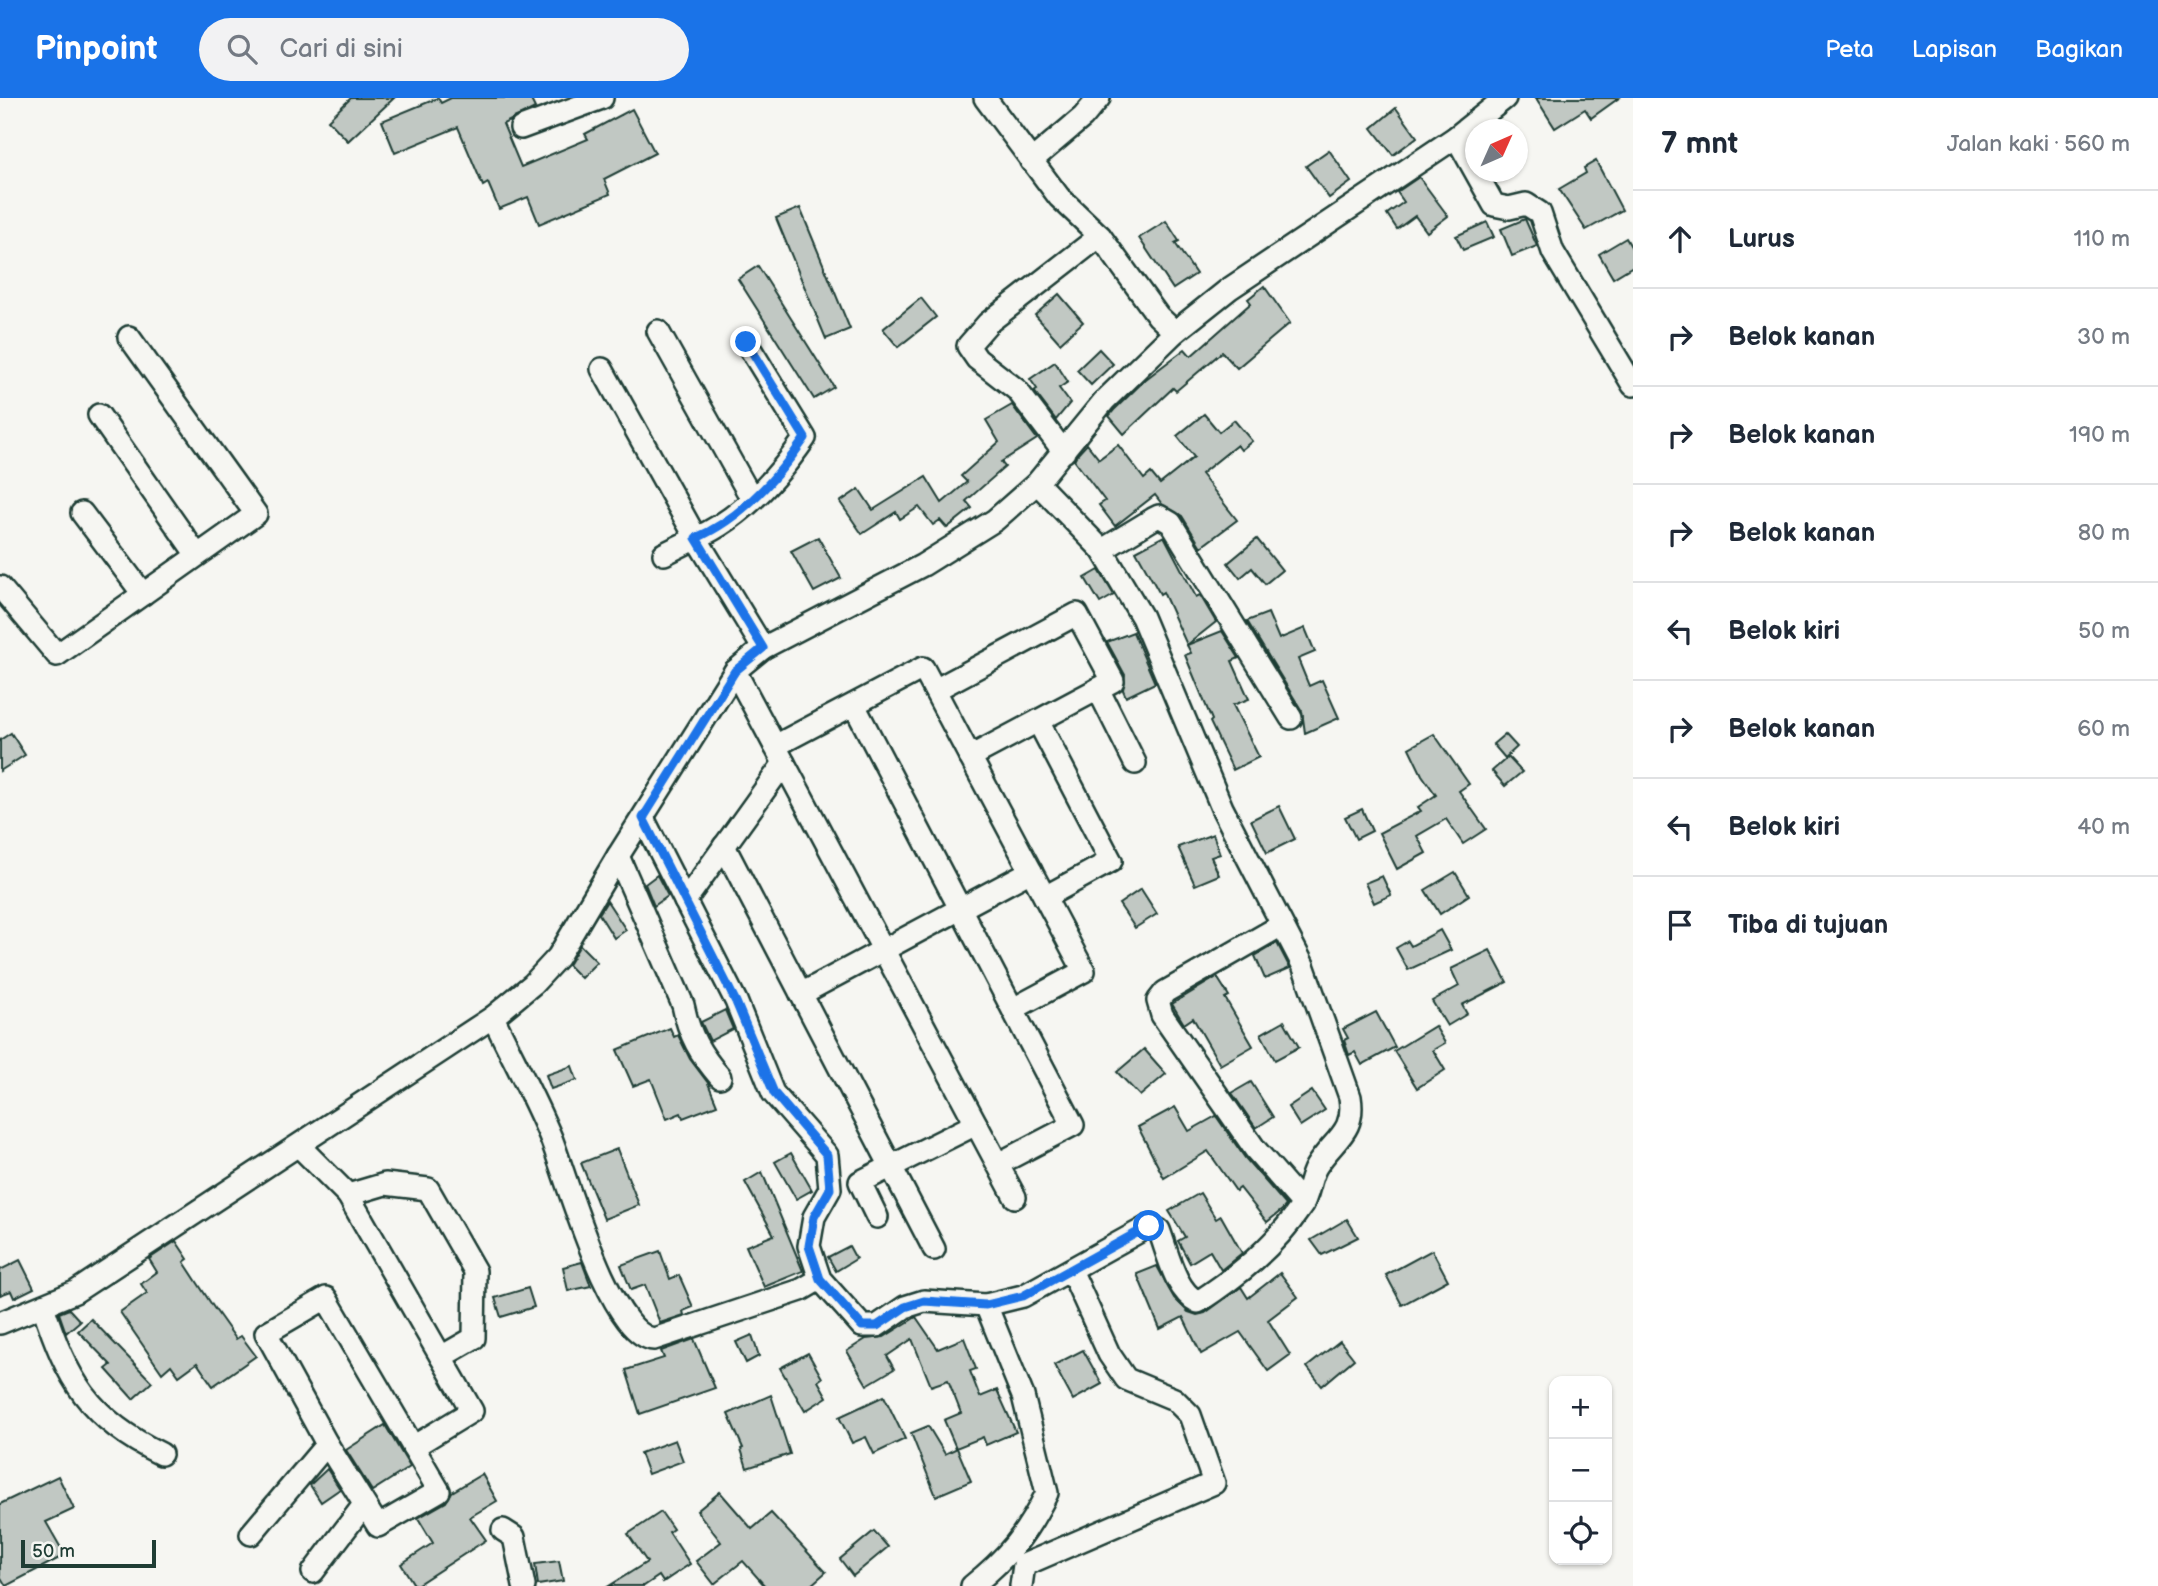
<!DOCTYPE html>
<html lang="id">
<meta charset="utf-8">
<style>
:root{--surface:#fff;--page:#f2f2f3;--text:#1f2937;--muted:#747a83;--line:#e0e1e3;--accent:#1a73e8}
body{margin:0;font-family:"Balsamiq Sans",sans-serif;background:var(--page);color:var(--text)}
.controls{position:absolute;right:21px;bottom:21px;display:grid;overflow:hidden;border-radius:14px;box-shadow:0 2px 5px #0004}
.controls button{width:63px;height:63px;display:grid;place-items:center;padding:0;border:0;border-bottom:2px solid var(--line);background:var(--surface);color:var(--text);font:35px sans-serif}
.compass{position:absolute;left:1465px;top:21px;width:63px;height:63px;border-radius:50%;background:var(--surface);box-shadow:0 2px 5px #0004;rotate:45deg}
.scale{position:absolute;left:21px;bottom:18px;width:135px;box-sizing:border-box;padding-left:7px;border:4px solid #1f3d34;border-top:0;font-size:19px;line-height:24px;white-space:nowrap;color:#1f3d34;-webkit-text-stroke:5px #f6f6f2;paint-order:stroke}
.stop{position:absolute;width:21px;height:21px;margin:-16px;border:5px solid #1a73e8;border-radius:50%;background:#fff}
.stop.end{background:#1a73e8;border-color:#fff;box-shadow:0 2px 7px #0008}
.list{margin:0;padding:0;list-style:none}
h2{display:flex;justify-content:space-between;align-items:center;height:91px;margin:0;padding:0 28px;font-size:30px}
h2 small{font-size:23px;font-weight:400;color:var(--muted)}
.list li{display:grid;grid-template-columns:46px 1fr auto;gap:21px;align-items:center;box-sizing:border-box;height:98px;padding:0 28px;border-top:2px solid var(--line)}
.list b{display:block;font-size:26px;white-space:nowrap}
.list em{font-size:23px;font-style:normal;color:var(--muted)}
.icon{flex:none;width:38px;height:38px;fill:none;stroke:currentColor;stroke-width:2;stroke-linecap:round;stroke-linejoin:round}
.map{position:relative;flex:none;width:1633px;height:1488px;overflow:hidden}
header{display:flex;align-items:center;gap:42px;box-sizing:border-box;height:98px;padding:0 35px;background:var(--accent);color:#fff}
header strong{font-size:33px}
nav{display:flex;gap:38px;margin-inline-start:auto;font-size:24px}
.search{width:490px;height:63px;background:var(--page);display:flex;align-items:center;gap:18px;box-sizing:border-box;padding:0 24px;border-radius:38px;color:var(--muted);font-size:26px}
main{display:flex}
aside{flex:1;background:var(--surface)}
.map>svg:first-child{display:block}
.building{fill:#c1c8c3;stroke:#1f3d34;stroke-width:2}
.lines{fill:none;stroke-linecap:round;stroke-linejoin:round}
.minor-casing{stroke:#1f3d34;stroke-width:26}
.minor{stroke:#f6f6f2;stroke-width:21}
.route{stroke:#1a73e8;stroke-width:9}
</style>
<header>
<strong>Pinpoint</strong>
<div class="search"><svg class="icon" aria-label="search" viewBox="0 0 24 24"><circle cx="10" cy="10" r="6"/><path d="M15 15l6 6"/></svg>Cari di sini</div>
<nav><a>Peta</a><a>Lapisan</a><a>Bagikan</a></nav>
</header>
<main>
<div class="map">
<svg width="1633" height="1488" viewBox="0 0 1633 1488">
<rect width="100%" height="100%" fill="#f6f6f2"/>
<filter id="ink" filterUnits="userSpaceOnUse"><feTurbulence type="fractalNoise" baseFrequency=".0143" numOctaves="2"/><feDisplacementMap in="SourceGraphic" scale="14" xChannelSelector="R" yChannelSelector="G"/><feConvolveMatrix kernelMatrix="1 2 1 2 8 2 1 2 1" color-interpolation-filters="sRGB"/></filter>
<g filter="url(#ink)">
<g class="building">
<polygon points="351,0 394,0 348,43 328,22"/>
<polygon points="438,0 441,5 451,0 530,0 535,10 503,26 521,69 588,41 585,36 632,11 655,55 604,81 610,96 539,126 528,99 499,111 488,85 483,88 458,29 395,55 382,23"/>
<polygon points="1536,0 1619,0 1591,20 1585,11 1555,30"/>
<polygon points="1396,10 1417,39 1393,57 1372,30"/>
<polygon points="1329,52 1351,84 1329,100 1306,68"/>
<polygon points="1596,63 1622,112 1586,132 1559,91 1586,75 1584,70"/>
<polygon points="1419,79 1448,118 1427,134 1415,118 1397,131 1387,116 1404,104 1397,94"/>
<polygon points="800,110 850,231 826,241 776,120"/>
<polygon points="1525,121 1537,148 1512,158 1501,131"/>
<polygon points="1166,123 1179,143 1175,145 1196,176 1173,191 1139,140"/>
<polygon points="1487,124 1494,139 1463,152 1456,138"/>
<polygon points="1626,140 1633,152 1633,168 1613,180 1599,156"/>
<polygon points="758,168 834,289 814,301 738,181"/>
<polygon points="1264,188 1290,225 1237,270 1222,254 1176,293 1173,290 1124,336 1109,318 1114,312 1146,281 1185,251 1191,258 1251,205 1248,201"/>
<polygon points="1059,196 1083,224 1060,245 1035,217"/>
<polygon points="921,200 936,219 898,249 883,231"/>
<polygon points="1099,251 1113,266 1091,287 1077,272"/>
<polygon points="1055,264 1068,284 1059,290 1070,305 1056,322 1034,293 1037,291 1030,281"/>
<polygon points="1012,307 1037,341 1001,364 1005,369 966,403 972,410 947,430 940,422 933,427 919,409 900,421 896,414 862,436 840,404 859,391 873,412 926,379 942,405 967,384 961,378 999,344 986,322"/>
<polygon points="1204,316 1219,334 1234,322 1252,343 1241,352 1237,347 1201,376 1237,422 1201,449 1182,418 1162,406 1155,397 1115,428 1099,407 1105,403 1074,362 1076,358 1087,346 1099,361 1118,347 1144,381 1151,375 1160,386 1194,359 1177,338"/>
<polygon points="1164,438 1196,499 1200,497 1216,524 1187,547 1163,494 1160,496 1136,453"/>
<polygon points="818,439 841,480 814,494 791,453"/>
<polygon points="1257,441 1282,472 1265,486 1252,470 1240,480 1228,465"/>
<polygon points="1099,472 1114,497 1100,505 1085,480"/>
<polygon points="1268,515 1279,541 1305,530 1315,554 1298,561 1309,588 1322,582 1339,620 1305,635 1302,613 1247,523"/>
<polygon points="1222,533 1239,560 1232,563 1249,601 1233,607 1259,659 1233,672 1210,624 1212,622 1185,557 1191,555 1187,547"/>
<polygon points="1133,534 1155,585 1126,599 1123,592 1125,577 1107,544"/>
<polygon points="11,635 25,657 0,673 0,642"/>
<polygon points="1434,636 1469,686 1459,693 1486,731 1463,746 1446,721 1417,738 1426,755 1397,771 1379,735 1421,713 1418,709 1436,697 1422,677 1409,650"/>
<polygon points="1505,636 1517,649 1505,660 1493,646"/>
<polygon points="1508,659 1522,674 1505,688 1492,673"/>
<polygon points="1279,708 1295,741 1267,755 1251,722"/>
<polygon points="1362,711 1372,733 1356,741 1345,719"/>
<polygon points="1213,736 1220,756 1211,759 1219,777 1195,787 1178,749"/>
<polygon points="1455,774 1469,797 1440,816 1425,792"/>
<polygon points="657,777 668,798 654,808 645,786"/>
<polygon points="1382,778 1391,797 1374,805 1365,785"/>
<polygon points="1141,791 1157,816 1135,830 1119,806"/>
<polygon points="607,803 626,832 614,840 599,816"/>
<polygon points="1440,832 1451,852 1408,872 1396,850 1408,843 1411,848"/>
<polygon points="1277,845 1290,870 1265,881 1255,858"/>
<polygon points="580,847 597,864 581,880 568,867"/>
<polygon points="1490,852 1507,884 1462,907 1467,916 1447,928 1432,903 1459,888 1451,871"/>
<polygon points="1217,879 1229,898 1225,900 1253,948 1220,967 1193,920 1184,926 1172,906"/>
<polygon points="725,912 733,931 710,943 701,924"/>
<polygon points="1376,914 1395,949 1362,967 1355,954 1349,957 1344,942 1348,940 1343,931"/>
<polygon points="1284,923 1299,949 1275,962 1261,936"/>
<polygon points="1435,928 1445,945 1433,952 1445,972 1417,990 1394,953"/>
<polygon points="670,930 674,939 678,937 690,961 708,985 717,1007 683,1020 681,1015 667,1021 651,981 633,988 617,952"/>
<polygon points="1144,951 1166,976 1140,998 1117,974"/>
<polygon points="572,968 577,982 551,991 546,977"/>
<polygon points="1251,984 1273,1019 1256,1030 1232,995"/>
<polygon points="1312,993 1325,1012 1300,1028 1288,1009"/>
<polygon points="1175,1009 1189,1033 1216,1018 1245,1060 1286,1107 1282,1112 1267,1124 1240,1090 1236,1093 1208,1053 1164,1080 1138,1029"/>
<polygon points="617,1051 639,1107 604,1121 581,1065"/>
<polygon points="791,1055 812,1092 796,1101 775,1064"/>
<polygon points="762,1074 803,1173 764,1189 746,1148 774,1137 745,1084"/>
<polygon points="1200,1095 1216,1121 1221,1118 1242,1155 1221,1172 1210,1153 1190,1165 1178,1143 1185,1139 1169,1113"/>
<polygon points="1347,1121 1358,1139 1322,1157 1311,1142"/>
<polygon points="176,1143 188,1161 184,1164 214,1210 236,1241 241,1238 256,1258 213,1288 197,1265 179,1278 171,1267 162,1275 120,1214 147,1195 141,1186 157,1174 149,1161"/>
<polygon points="849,1148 856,1161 836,1173 828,1159"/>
<polygon points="1432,1152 1448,1182 1402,1207 1386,1177"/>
<polygon points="660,1153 670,1181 679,1177 693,1209 683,1213 684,1217 660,1225 645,1187 631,1192 621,1167"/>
<polygon points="20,1162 34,1190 14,1200 11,1193 0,1197 0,1172"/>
<polygon points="582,1164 591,1188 568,1193 563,1169"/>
<polygon points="1157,1168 1174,1200 1188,1214 1197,1217 1205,1215 1241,1189 1248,1200 1280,1175 1298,1199 1268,1222 1290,1257 1268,1273 1240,1234 1201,1256 1183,1219 1160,1231 1137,1176"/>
<polygon points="528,1190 534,1209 501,1219 495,1200"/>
<polygon points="69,1211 80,1223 66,1235 59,1215"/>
<polygon points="916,1219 938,1251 964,1240 976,1271 970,1273 980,1299 997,1292 1016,1334 986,1347 983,1339 956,1350 944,1322 961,1315 948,1282 931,1288 912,1241 887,1258 894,1271 867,1287 847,1253 866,1241 884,1239"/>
<polygon points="91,1221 152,1284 133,1301 106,1271 111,1267 78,1233"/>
<polygon points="752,1237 759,1258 746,1265 736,1244"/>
<polygon points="694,1241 715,1290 640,1316 626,1272 664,1260 661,1253"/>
<polygon points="1340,1243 1354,1261 1322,1288 1307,1269"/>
<polygon points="1083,1252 1102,1286 1073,1302 1054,1267"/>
<polygon points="808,1255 822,1280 818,1283 827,1299 805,1313 780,1270"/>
<polygon points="771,1297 790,1356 747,1370 741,1351 743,1350 728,1316"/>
<polygon points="884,1298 905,1341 874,1356 866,1339 852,1345 839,1319"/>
<polygon points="385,1327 410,1369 372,1393 346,1352"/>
<polygon points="928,1328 945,1356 957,1350 971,1383 936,1398 911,1335"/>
<polygon points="675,1342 683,1363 648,1376 640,1355"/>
<polygon points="327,1371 340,1391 321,1404 310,1387"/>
<polygon points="482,1376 497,1403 470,1419 486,1442 415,1488 401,1466 433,1445 418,1420 446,1404 452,1394"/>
<polygon points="58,1378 74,1411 46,1424 65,1457 6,1488 0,1478 0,1406"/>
<polygon points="720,1394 752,1431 771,1415 826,1474 810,1488 765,1488 743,1463 714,1486 696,1463 721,1444 697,1413"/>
<polygon points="661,1414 673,1431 669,1434 690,1466 663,1484 659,1478 644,1488 609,1488 647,1464 628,1436"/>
<polygon points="874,1433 888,1449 853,1478 840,1461"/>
<polygon points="559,1463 563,1483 538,1487 535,1466"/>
</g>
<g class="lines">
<g class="minor-casing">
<g id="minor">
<polyline points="985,0 1059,99 1100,138 1158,218 1175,234"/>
<polyline points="521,30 602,0"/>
<polyline points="1456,39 1494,107 1509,110 1526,106 1540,115 1553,154 1633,287"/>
<polyline points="1031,63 1083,19 1099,0"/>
<polyline points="658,233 752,401"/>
<path d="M746,244L805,340C778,379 740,421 696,440L763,550"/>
<polyline points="602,271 696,440 664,456"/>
<polyline points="99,317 197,457"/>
<polyline points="1064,354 1017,292 977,261 968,248 988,225 1100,138"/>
<polyline points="1037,385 1102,452 1153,421 1159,418 1171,425 1291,620"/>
<polyline points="82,415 143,496"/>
<polyline points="0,489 57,557 256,416 129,239"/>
<polyline points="735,573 1015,1099"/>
<polyline points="1098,591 1135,665"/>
<polyline points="935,592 1077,516 1113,583 970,659"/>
<polyline points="854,607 1073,1027 998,1066"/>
<polyline points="1038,623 1111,763 1045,799"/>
<polyline points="775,648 923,570 1084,873 1013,911"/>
<path d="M643,720L736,903L773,995L827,1057L830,1091L814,1119L809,1148L820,1181L862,1228H877L905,1209L924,1203L986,1207L1023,1198L1149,1128L1159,1132C1168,1155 1175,1193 1198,1204C1238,1178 1274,1149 1301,1109C1309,1097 1309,1081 1316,1069C1333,1041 1356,1035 1350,999L1303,867L1222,710L1142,519L1102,452"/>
<polyline points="724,748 934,1151"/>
<path d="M618,758L683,907C689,937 700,956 720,979"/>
<polyline points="685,803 784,665"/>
<polyline points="1280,828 1165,894 1158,903 1162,917 1255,1051 1303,1106"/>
<polyline points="801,896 1031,773"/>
<path d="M493,919C512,959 534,999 551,1040C566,1078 610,1238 654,1241L801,1192L820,1181"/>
<polyline points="299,1048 348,1097 472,1313 413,1349"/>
<polyline points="348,1097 385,1086 428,1091 475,1173 474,1240 441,1259"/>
<polyline points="877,1119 860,1084 976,1026"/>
<polygon points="326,1200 439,1393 378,1428 327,1346 266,1235"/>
<path d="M43,1208C67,1282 89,1321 161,1356"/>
<polyline points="0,1225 75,1194 493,919 533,886 558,859 618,758 735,573 763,550 923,467 995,422 1037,385 1104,303 1175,234 1229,191 1456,39 1505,0"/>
<polyline points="503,1432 514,1439 524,1488"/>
<polyline points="251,1436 327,1346"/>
<polyline points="313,1474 363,1408"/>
<path d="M972,1488C1008,1459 1026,1437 1047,1395L1023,1298L986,1207"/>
<polyline points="1021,1488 1024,1467 1214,1385 1190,1317 1174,1301 1126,1281 1109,1256 1071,1172"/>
</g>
</g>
<use href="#minor" class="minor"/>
</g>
</g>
<g class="lines" filter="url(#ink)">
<path class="route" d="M746,244L805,340C778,379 740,421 696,440L763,550L735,573L643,720L736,904L774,995L827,1057L830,1091L814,1119L809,1148L820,1181L862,1228H877L905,1209L924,1203L986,1207L1023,1198L1149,1128"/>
</g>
</svg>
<div class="controls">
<button>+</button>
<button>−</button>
<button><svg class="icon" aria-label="locate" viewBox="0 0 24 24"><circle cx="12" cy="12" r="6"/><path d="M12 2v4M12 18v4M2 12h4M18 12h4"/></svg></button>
</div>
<svg class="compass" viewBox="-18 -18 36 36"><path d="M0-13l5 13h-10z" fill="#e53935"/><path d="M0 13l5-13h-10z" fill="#747a83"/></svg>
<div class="scale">50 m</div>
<div class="stop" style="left:1149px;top:1128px"></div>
<div class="stop end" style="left:746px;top:244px"></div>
</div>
<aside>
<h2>7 mnt<small>Jalan kaki · 560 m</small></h2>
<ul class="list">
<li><svg class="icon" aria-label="ahead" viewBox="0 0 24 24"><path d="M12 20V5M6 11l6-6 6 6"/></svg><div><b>Lurus</b></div><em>110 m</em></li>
<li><svg class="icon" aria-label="right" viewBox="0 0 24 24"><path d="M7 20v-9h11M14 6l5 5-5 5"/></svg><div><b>Belok kanan</b></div><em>30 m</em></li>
<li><svg class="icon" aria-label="right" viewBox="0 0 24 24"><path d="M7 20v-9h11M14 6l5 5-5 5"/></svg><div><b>Belok kanan</b></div><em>190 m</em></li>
<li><svg class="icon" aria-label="right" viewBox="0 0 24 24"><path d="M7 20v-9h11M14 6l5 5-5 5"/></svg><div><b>Belok kanan</b></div><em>80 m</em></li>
<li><svg class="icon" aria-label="left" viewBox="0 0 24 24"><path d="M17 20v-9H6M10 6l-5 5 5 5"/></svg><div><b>Belok kiri</b></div><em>50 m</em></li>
<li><svg class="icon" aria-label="right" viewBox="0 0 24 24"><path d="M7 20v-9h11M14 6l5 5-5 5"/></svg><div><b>Belok kanan</b></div><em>60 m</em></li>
<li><svg class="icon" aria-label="left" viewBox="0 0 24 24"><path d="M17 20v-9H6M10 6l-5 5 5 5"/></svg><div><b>Belok kiri</b></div><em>40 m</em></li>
<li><svg class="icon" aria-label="arrive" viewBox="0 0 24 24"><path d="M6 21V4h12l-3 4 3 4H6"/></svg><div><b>Tiba di tujuan</b></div></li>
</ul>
</aside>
</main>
